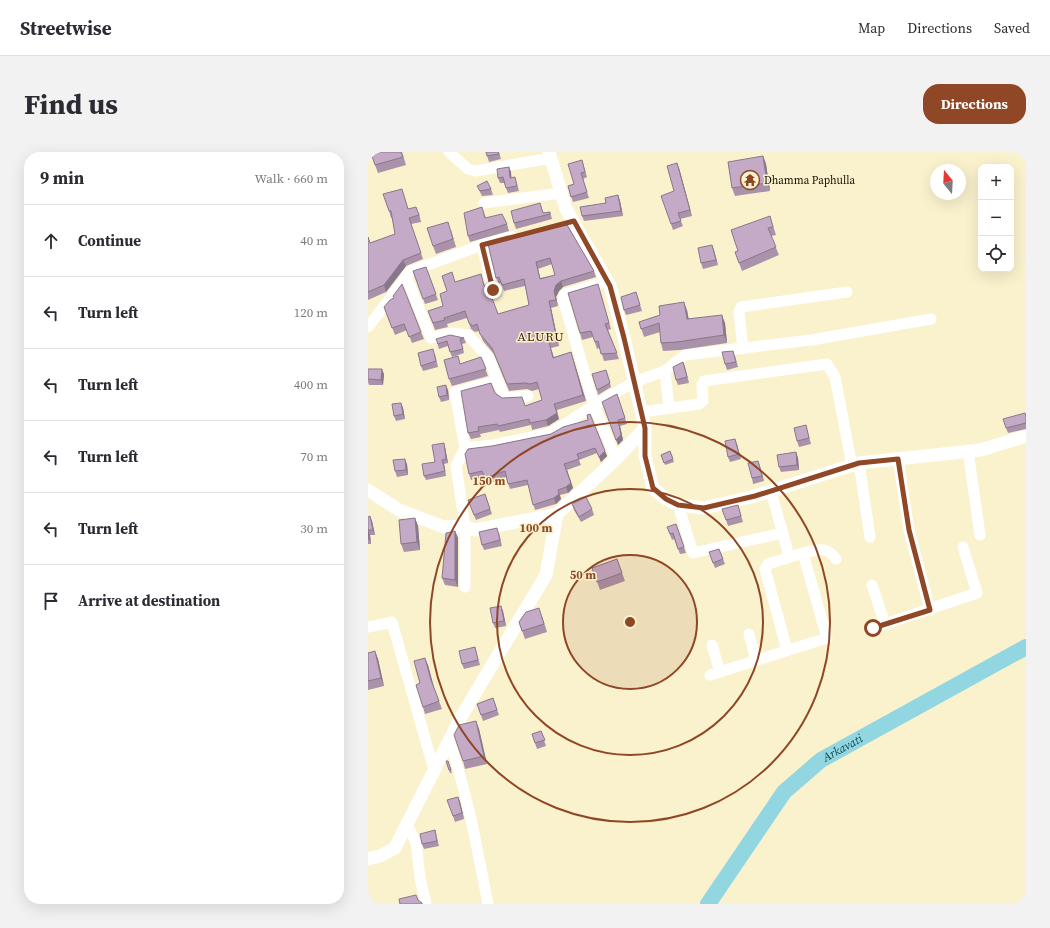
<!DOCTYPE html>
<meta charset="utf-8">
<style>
:root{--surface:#fff;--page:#f2f2f3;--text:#2b2b33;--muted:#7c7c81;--line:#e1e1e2;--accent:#8f4725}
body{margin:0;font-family:"Source Serif 4",serif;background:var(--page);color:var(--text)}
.controls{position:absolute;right:12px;top:12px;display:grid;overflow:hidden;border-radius:8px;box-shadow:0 4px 16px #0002}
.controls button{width:36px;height:36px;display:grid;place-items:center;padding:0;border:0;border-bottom:1px solid var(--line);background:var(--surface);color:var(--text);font:20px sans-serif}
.compass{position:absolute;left:562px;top:12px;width:36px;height:36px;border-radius:50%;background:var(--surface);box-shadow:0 4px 16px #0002;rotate:342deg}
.stop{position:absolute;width:12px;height:12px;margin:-9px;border:3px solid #8f4725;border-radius:50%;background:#fff}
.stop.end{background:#8f4725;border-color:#fff;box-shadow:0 1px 4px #0008}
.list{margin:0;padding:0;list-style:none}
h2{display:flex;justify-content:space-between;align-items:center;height:52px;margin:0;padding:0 16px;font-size:17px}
h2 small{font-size:13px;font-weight:400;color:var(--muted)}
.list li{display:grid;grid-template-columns:26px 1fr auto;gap:12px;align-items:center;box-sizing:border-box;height:72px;padding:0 16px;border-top:1px solid var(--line)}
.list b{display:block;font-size:15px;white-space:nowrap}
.list em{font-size:13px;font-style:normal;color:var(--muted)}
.icon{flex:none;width:22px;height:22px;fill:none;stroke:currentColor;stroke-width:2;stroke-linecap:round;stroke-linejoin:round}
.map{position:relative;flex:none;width:658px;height:752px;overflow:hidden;border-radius:16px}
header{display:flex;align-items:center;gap:24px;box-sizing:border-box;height:56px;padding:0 20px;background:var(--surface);border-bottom:1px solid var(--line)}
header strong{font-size:19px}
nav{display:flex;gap:22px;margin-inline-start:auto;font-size:14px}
.intro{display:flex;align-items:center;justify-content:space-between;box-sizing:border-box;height:96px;padding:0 24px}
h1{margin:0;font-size:28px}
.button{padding:10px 18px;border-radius:16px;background:var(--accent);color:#fff;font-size:14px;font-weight:700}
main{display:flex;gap:24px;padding:0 24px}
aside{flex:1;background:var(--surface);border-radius:16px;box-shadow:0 4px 16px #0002}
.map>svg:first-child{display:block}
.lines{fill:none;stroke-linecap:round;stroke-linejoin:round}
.river{stroke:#92d6e1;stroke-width:16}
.minor{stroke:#fff;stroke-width:11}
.tertiary{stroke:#fff;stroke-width:13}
.wall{fill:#a992aa;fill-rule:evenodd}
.shaded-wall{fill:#89778b}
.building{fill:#c4aac6;stroke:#89778b;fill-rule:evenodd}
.route{stroke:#8f4725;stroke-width:5}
.ring{fill:none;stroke:#8f4725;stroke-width:2}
.labels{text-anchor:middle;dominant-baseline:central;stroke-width:3;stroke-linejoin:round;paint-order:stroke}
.poi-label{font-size:11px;fill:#120f03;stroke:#faf2cd;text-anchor:start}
.water-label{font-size:12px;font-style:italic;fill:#0d4b53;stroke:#faf2cd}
.quarter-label{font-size:13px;letter-spacing:1px;fill:#481901;stroke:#faf2cd}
.centre{fill:#8f4725;stroke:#faf2cd;stroke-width:2}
.ring-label{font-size:12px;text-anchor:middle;font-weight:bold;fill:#8f4725;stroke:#faf2cd;stroke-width:3;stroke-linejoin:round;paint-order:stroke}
</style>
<header>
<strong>Streetwise</strong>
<nav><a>Map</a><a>Directions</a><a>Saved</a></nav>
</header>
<div class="intro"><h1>Find us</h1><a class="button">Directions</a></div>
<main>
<aside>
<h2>9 min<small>Walk · 660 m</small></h2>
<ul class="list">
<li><svg class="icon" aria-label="ahead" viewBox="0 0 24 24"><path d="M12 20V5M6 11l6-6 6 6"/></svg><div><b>Continue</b></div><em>40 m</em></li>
<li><svg class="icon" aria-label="left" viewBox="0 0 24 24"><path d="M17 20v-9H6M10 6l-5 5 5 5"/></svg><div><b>Turn left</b></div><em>120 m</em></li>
<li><svg class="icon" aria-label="left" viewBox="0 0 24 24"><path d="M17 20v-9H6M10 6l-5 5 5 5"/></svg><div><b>Turn left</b></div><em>400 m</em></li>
<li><svg class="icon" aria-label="left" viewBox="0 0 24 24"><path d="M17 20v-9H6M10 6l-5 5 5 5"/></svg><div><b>Turn left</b></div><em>70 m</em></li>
<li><svg class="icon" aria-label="left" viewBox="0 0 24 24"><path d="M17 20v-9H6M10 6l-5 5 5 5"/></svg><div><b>Turn left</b></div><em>30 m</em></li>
<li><svg class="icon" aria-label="arrive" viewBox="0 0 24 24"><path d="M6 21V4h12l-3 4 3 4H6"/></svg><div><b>Arrive at destination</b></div></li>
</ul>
</aside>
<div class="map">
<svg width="658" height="752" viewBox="0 0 658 752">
<rect width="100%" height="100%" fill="#faf2cd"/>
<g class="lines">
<path class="river" id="s1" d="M340,752L416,640L453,608L658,495"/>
<g class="minor">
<polyline points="81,0 100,17 108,19 183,6"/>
<polyline points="116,51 193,41"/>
<polyline points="114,93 125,138"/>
<polyline points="38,124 63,186 83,181 100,183 120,205 136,244 138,246 160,244"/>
<polyline points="240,129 197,142 195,147 226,253 248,307"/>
<polyline points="0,175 43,119 114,93 144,85"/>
<polyline points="375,197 371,160 373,155 479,140"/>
<polyline points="301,256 297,219 317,203 443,188 563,167"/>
<polyline points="274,260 331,252 335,249 334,233 336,229 459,212 467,225 484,314"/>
<polyline points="97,296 125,293 183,281 233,249 266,230 297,219"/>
<polyline points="600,299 612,383"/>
<polyline points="530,307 541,378 562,458"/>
<polyline points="491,311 502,385"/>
<polyline points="403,339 421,404"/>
<polyline points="310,353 325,401 415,381"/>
<path d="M435,401C450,398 458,393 468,407"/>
<polyline points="504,433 517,472 609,441 595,395"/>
<polyline points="97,435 97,374 88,314 97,296 87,240 129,229"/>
<polyline points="0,475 24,470 66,618"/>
<polyline points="505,476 517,472"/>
<polyline points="381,482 388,508"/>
<polyline points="344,493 352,520"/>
<polyline points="342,523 459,486 435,401 400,412 397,417 419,498"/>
<path d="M81,589C100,642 109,697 120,752"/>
<path d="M39,674C52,693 48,697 51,718C52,729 56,741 58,752"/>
</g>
<g class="tertiary">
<polyline points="181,0 198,57 242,134 256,186 277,276 277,304 285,336 298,347 310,353 336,356 387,344 491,311 613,298 658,284"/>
<polyline points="0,338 31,358 76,375 97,374 107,378 189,362"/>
<polyline points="0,707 12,704 27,696 93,565 178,423 189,362 248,307 277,276"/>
</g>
</g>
<g class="wall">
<polygon points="6,0 34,0 38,13 10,21 7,13"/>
<polygon points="118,0 131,0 133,7 121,10"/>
<polygon points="395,4 398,12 402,39 367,44 364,36"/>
<polygon points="214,8 219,25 215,27 221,46 205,50 200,34 206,32"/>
<polygon points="141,15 143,20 143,26 147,25 151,39 140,41 136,31 132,31 130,26"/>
<polygon points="311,16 324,64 312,67 315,74 305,78 303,72 306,39"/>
<polygon points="109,34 123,37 125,43 114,44"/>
<polygon points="36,43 40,57 51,61 53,70 43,72 55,107 38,114 18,140 0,148 0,85 2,91 27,82 24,66 23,66 21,59"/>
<polygon points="250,43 252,49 255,64 216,69 214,64"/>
<polygon points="172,51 175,61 182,60 184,67 148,77 146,71"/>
<polygon points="116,61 118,66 139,72 141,79 102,90 100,84"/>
<polygon points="402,64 408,83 403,84 411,103 374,119 367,100 370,99"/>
<path d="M198,71L226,119L228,125L195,135L191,139L188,145L190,154L183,156L191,194L183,196L186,205L203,200L218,249L189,258L191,267L180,274L164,278L163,273L132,280L131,278L112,282L113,285L103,287L100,281L127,241L134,246L157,254L174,248L171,237L164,239L159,237L141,239L126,202L115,189L111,179L107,180L103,177L99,166L79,172L80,175L67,178L60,159L75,154L79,139L87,130L113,122L117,135L130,162L161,153L157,134L136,139L133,131L131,132L128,126ZM184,112L187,123L172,126L170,117Z"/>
<polygon points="83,78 88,95 68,102 65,94"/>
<polygon points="344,93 350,113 335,117 333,111"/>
<polygon points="58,115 70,148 57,152 45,119"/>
<polygon points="232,139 243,177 240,178 251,207 236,209 232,196 229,197 225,185 214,188 212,181"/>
<polygon points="268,140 274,159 258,163 256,158"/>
<polygon points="16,155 53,180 56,187 44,191 39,178 27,183"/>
<polygon points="319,158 320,166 357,171 359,191 312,198 295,199 293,191 292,180 276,185 271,170"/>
<polygon points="96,186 98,191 94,192 96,201 84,205 80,194 71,197 68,187"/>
<polygon points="67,202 70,215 55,219 53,214"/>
<polygon points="367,204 370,215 359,218 357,212"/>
<polygon points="113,205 120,224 84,234 81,227 92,212"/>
<polygon points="315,210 321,231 310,233 308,228"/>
<polygon points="0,217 16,222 15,233 1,233 0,230"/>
<polygon points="238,218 243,235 230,243 229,238"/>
<polygon points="80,238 81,248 73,250 71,245"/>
<polygon points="249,242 259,272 252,274 255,288 250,293"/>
<polygon points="33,251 35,256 37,267 28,269 26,264"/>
<polygon points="658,263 658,277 640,281 638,276"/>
<polygon points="220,268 239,304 233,310 229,301 211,308 213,313 199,318 205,336 200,341 192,343 193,347 188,352 167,358 160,333 142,337 138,325 119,332 116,325 103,328 101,322 124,294 183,282"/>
<polygon points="438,273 443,292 431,295 429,289"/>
<polygon points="367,287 373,307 362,310 360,305"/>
<polygon points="77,295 80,311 76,312 78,324 58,328 56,324"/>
<polygon points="302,299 306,310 297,313 293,303"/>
<polygon points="428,300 430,306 431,318 413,320 411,315"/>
<polygon points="390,309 396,329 385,332 384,326"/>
<polygon points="39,312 40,323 29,325 27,319"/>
<polygon points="117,342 124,362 108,368 100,348"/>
<polygon points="204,352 224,357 226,363 213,370 206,358"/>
<polygon points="370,353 375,370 360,374 358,368"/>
<polygon points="0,365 4,369 7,383 2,383 3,392 0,392"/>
<polygon points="47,366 50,374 52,398 36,400 33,392"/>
<polygon points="299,375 310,377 318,401 312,402 306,387 304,388"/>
<polygon points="87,379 90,386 90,435 77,433 74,426"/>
<polygon points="131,381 134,394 116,398 114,393"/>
<polygon points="351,397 357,412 347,416 341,400"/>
<polygon points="249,407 257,429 232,438 224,416"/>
<polygon points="133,454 135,459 138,474 127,476 125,471"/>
<polygon points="174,464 179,480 157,487 151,470"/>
<polygon points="107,495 112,513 96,517 94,512"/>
<polygon points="7,499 10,507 16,534 0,538 0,501"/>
<polygon points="60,513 65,533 74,557 57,562 55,555 52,531"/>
<polygon points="125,546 131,563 115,569 109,552"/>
<polygon points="108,569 111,577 119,612 97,617 95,609"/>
<polygon points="173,579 178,594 169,597 164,582"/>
<polygon points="78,609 80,609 84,621 82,621"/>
<polygon points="90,645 92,650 96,667 87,670 85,664"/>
<polygon points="67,678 71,694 56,697 54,692"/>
</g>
<g class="shaded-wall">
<polygon points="395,4 398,12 402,39 399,31"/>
<polygon points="309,11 311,16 324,64 322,58"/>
<polygon points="141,15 143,20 144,32 142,26"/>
<polygon points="250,43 252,49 255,64 253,59"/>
<polygon points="344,93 346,98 350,113 348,108"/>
<polygon points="35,108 38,114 18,140 16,133"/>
<polygon points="168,110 170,117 174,133 172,127"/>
<polygon points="193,129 195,135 191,139 188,145 190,154 188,148 186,139 188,133"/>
<polygon points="181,149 183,156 191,194 189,188"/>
<polygon points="316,150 319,158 322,174 319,167"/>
<polygon points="354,163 357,171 359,191 356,183"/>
<polygon points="203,200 205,206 218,249 215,243"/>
<polygon points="315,210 317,215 321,231 319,225"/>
<polygon points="14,217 16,222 15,233 13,228"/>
<polygon points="78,233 80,238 81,248 79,243"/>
<polygon points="33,251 35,256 37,267 35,262"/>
<polygon points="186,252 191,267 180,274 178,268"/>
<polygon points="250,268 252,274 255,288 250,293 248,288"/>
<polygon points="367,287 369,292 373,307 371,302"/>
<polygon points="76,291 77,295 80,311 78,307"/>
<polygon points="237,299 239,304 233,310 231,305"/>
<polygon points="428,300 430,306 431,318 429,313"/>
<polygon points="37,307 39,312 40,323 38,318"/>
<polygon points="74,308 76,312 78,324 77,319"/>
<polygon points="390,309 392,314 396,329 394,324"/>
<polygon points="199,318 205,336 200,341 198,335"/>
<polygon points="190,338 193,347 188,352 186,346"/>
<polygon points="2,364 4,369 7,383 5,378"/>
<polygon points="47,366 50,374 52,398 49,390"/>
<polygon points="0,378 2,383 3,392 1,387"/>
<polygon points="87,379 90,386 90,435 87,428"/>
<polygon points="133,454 135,459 138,474 136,469"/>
<polygon points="7,499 10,507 16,534 13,526"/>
<polygon points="57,506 60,513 66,535 63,528"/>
<polygon points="108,569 111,577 119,612 116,604"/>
<polygon points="90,645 92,650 96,667 94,661"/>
</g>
<g class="building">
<polygon points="6,0 33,0 35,5 7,13 3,1"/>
<polygon points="118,0 130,0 131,2 119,4"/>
<polygon points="395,4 399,31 364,36 360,10"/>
<polygon points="214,8 217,20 213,21 219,40 203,45 200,34 206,32 200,12"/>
<polygon points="309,11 322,58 310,61 313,69 303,72 293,44 306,39 299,14"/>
<polygon points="141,15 142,26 147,25 149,34 138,36 135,25 130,26 129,17"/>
<polygon points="119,29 123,37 112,39 109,34"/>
<polygon points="34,37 40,57 48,55 51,63 41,66 53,101 35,108 16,133 0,140 0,85 2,91 27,82 23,59 21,59 15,42"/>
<polygon points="250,43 253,59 214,64 212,55 238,51 237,46"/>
<polygon points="172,51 175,61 182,60 182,62 146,71 143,59"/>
<polygon points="114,55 117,66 134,62 139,72 100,84 96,61"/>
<polygon points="402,64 405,75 400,76 408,95 371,111 367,100 370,99 363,78"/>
<polygon points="80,70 85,87 65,94 59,76"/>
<path d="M198,71L226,119L193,129L188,133L186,139L188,148L181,149L189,188L181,190L185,206L203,200L215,243L186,252L189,261L178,268L162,271L161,267L130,274L129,272L110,275L111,279L100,281L93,239L123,231L127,241L134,246L154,245L157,254L174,248L169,230L162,232L157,231L139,232L124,196L112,182L109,172L105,174L101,171L97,159L76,166L77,168L65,171L60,159L75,154L72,142L79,139L74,124L84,120L87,130L113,122L116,134L120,138L123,147L124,146L130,162L161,153L156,127L134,133L131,125L128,126L120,92ZM182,106L187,123L172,127L168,110Z"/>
<polygon points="344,93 348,108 333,111 330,96"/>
<polygon points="58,115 68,142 55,147 45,119"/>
<polygon points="34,132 53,180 41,185 36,172 24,176 16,155 22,148 26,146 25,144"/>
<polygon points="230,132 241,171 237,172 249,201 233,202 230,189 227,190 223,179 212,181 200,141"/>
<polygon points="268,140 272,153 256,158 253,145"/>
<polygon points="316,150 319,167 354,163 356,183 309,190 293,191 291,171 273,177 271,170 292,163 291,154"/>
<polygon points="82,183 96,186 92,187 95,197 82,200 79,189 70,192 68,187"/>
<polygon points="65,197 68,209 53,214 50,201"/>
<polygon points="365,199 368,210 357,212 354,200"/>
<polygon points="90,204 92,212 113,205 118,217 81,227 76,208"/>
<polygon points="315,210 319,225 308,228 305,215"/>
<polygon points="0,217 14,217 13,228 0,227"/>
<polygon points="238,218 242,231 229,238 224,222"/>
<polygon points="78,233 79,243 71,245 69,235"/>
<polygon points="249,242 257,266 250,268 253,283 248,288 234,250"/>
<polygon points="33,251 35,262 26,264 24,252"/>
<polygon points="657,261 658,264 658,271 638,276 635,267"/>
<polygon points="222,262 237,299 231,305 227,296 209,302 211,307 196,312 203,331 198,335 190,338 191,342 186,346 165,353 159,328 140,332 137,319 117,326 114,319 101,322 97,302 100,297 124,294 183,282 195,275 220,268 219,263"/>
<polygon points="438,273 441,286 429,289 426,276"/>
<polygon points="367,287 371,302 360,305 357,289"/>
<polygon points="76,291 78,307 74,308 77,319 56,324 54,312 67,310 64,293"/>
<polygon points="302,299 305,307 296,311 293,303"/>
<polygon points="428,300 429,313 411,315 409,303"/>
<polygon points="37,307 38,318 27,319 25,308"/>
<polygon points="390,309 394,324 384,326 380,311"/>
<polygon points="117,342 122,357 106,363 100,348"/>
<polygon points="218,345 224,357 211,365 204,352"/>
<polygon points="370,353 373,364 358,368 354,357"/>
<polygon points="2,364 5,378 0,378 1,387 0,387 0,365"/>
<polygon points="47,366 49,390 33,392 31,368"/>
<polygon points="308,372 316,395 310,397 305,381 302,382 299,375"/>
<polygon points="129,376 132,388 114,393 111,380"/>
<polygon points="87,379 87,428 74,426 78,381"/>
<polygon points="351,397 355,407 345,411 341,400"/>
<polygon points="249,407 254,421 229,430 224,416"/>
<polygon points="133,454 136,469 125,471 122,456"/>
<polygon points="171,456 176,472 154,479 151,470 158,460"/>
<polygon points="107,495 110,508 94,512 91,499"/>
<polygon points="7,499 13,526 0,529 0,501"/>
<polygon points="57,506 63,528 71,549 55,555 48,533 52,531 46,509"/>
<polygon points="125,546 129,558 113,563 109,552"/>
<polygon points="108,569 116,604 95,609 86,583 91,573"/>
<polygon points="173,579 177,588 167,591 164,582"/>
<polygon points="78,609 80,609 83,618 81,618"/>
<polygon points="90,645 94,661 85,664 79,648"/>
<polygon points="67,678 69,689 54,692 52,682"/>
<polygon points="48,743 50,748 54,751 54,752 32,752 31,747"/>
</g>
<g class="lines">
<polyline class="route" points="125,138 114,93 206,69 242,134 256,186 277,276 277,304 285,336 298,347 310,353 336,356 387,344 491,311 530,307 541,378 562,458 505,476"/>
</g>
<circle cx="262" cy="470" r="67" fill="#8f4725" fill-opacity=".12"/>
<g class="ring">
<circle cx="262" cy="470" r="67"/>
<circle cx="262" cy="470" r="133"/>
<circle cx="262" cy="470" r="200"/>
</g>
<defs>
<g id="temple-ring" transform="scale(1)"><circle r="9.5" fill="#faf2cd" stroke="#8f4725" stroke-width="1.5"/><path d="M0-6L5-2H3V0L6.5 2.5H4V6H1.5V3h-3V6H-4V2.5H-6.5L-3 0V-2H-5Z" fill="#8f4725"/></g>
</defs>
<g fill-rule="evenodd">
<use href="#temple-ring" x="382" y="28"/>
</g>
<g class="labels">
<g class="poi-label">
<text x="396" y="28">Dhamma Paphulla</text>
</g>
<g class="water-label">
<text stroke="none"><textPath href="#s1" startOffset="209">Arkavati</textPath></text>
</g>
<g class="quarter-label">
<text x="173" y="184">ALURU</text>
</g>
</g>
<circle cx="262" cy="470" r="6" class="centre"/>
<g class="ring-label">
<text x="121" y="333">150 m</text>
<text x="168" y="380">100 m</text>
<text x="215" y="427">50 m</text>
</g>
</svg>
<div class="controls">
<button>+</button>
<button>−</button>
<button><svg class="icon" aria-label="locate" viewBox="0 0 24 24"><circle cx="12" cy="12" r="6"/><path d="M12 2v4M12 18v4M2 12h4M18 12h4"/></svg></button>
</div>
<svg class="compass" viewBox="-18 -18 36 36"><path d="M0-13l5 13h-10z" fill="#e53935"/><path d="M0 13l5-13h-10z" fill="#7c7c81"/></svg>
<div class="stop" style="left:505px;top:476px"></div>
<div class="stop end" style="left:125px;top:138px"></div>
</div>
</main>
